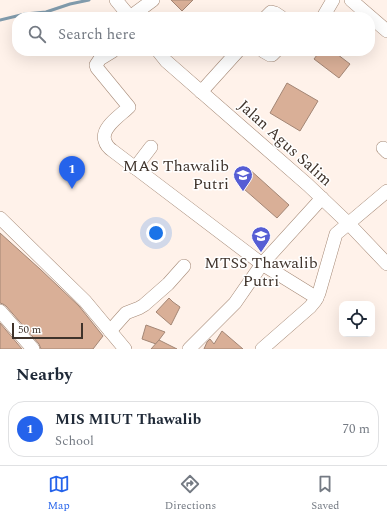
<!DOCTYPE html>
<style>
:root{--surface:#fff;--page:#f6f6f7;--text:#1f2937;--muted:#747a83;--line:#e0e1e3;--accent:#2563eb}
body{margin:0;font-family:Spectral,serif;background:var(--page);color:var(--text)}
.controls{position:absolute;right:12px;bottom:12px;display:grid;overflow:hidden;border-radius:8px;box-shadow:0 4px 16px #0002}
.controls button{width:36px;height:36px;display:grid;place-items:center;padding:0;border:0;border-bottom:1px solid var(--line);background:var(--surface);color:var(--text);font:20px sans-serif}
.scale{position:absolute;left:12px;bottom:10px;width:71px;box-sizing:border-box;padding-left:4px;border:2px solid #3f332b;border-top:0;font-size:11px;line-height:14px;white-space:nowrap;color:#3f332b;-webkit-text-stroke:3px #fff;paint-order:stroke}
.you{position:absolute;left:156px;top:233px;width:14px;height:14px;margin:-10px;border:3px solid #fff;border-radius:50%;background:#1a73e8;box-shadow:0 0 0 6px #1a73e833}
.badge{display:grid;place-items:center;width:26px;height:26px;border-radius:50%;background:var(--accent);color:#fff;font-size:13px;font-weight:700}
.pin{position:absolute;translate:-50% -33px;filter:drop-shadow(0 1px 2px #0008)}
.pin::after{content:'';position:absolute;top:21px;width:14px;height:12px;background:inherit;clip-path:polygon(0 0,100% 0,50% 100%)}
.list{margin:0;padding:0;list-style:none}
h2{display:flex;justify-content:space-between;align-items:center;height:52px;margin:0;padding:0 16px;font-size:17px}
h2 small{font-size:13px;font-weight:400;color:var(--muted)}
.list li{display:grid;grid-template-columns:26px 1fr auto;gap:12px;align-items:center;box-sizing:border-box;height:56px;margin:0 8px 8px;padding:0 8px;border:1px solid var(--line);border-radius:16px}
.list b{display:block;font-size:15px;white-space:nowrap}
.list p{margin:0;font-size:13px;white-space:nowrap;color:var(--muted)}
.list em{font-size:13px;font-style:normal;color:var(--muted)}
.icon{flex:none;width:22px;height:22px;fill:none;stroke:currentColor;stroke-width:2;stroke-linecap:round;stroke-linejoin:round}
.map{position:relative;flex:none;width:387px;height:349px;overflow:hidden}
.search{position:absolute;background:var(--surface);box-shadow:0 4px 16px #0002;left:12px;right:12px;top:12px;height:44px;display:flex;align-items:center;gap:10px;box-sizing:border-box;padding:0 14px;border-radius:16px;color:var(--muted);font-size:15px}
.sheet{height:116px;background:var(--surface)}
nav{display:flex;justify-content:space-around;align-items:center;box-sizing:border-box;height:56px;border-top:1px solid var(--line);background:var(--surface);font-size:11px;color:var(--muted)}
nav a{display:grid;justify-items:center;gap:2px}
nav .on{color:var(--accent)}
.map>svg:first-child{display:block}
.lines{fill:none;stroke-linecap:round;stroke-linejoin:round}
.stream{stroke:#819bac;stroke-width:3}
.building{fill:#d9af97;stroke:#a38675}
.minor-casing{stroke:#a58976;stroke-width:14}
.minor{stroke:#fff;stroke-width:13}
.labels{text-anchor:middle;dominant-baseline:central;stroke-width:3;stroke-linejoin:round;paint-order:stroke}
.street-label{font-size:16px;fill:#3f332b;stroke:#fff}
.poi-label{font-size:16px;fill:#3f332b;stroke:#fff;text-anchor:end}
</style>
<div class="map">
<svg width="387" height="349" viewBox="0 0 387 349">
<rect width="100%" height="100%" fill="#fff2ea"/>
<g class="lines">
<polyline class="stream" points="0,20 25,14 46,12 70,4 89,0"/>
</g>
<g class="building">
<polygon points="171,0 193,0 182,11"/>
<polygon points="320,51 333,51 350,64 339,78 314,59"/>
<polygon points="287,83 318,101 300,131 270,113"/>
<polygon points="248,168 289,205 277,218 236,182"/>
<polygon points="0,233 40,269 79,306 103,336 93,349 41,349 39,344 6,306 3,304 0,303"/>
<polygon points="169,298 173,302 180,307 171,325 156,312"/>
<polygon points="0,323 22,349 0,349"/>
<polygon points="146,325 165,332 156,344 142,339"/>
<polygon points="222,331 243,349 204,349 207,342 210,339 214,344"/>
<polygon points="159,340 177,349 151,349"/>
</g>
<g class="lines">
<g class="minor-casing">
<g id="minor">
<polyline points="116,0 130,17"/>
<polyline points="351,0 387,31"/>
<polyline points="130,17 153,0"/>
<polyline points="266,17 271,12 275,13 281,17"/>
<polyline points="323,17 333,0"/>
<path d="M113,51L100,59L96,65L97,68L129,107C121,115 100,128 105,141C106,145 110,149 113,151L262,264L317,298"/>
<polyline points="158,51 166,61 308,185 349,224 387,264"/>
<polyline points="263,51 270,55 272,55 276,51"/>
<polyline points="201,92 238,51"/>
<polyline points="383,148 387,152"/>
<polyline points="135,168 151,147"/>
<polyline points="0,218 85,301 125,349"/>
<polyline points="0,311 33,349"/>
<polyline points="110,331 126,313 139,308 144,305 168,284 184,266"/>
<polyline points="189,349 235,303 262,264 322,198"/>
<polyline points="262,349 310,307 315,301 319,293 336,234 387,191"/>
</g>
</g>
<use href="#minor" class="minor"/>
</g>
<defs>
<g id="school-pin" transform="scale(1)"><path d="M0 17L-7.5 6A9.5 9.5 0 1 1 7.5 6Z" fill="#565dd4" stroke="#fff"/><path d="M0-5L7-2L0 1L-7-2ZM-4 1L0 2.5L4 1V4Q0 6-4 4Z" fill="#fff"/></g>
</defs>
<g fill-rule="evenodd">
<use href="#school-pin" x="243" y="175"/>
<use href="#school-pin" x="261" y="236"/>
</g>
<g class="labels">
<g class="street-label">
<text transform="translate(285 143) rotate(42)">Jalan Agus Salim</text>
</g>
<g class="poi-label">
<text x="229" y="166">MAS Thawalib<tspan x="229" dy="18">Putri</tspan></text>
<text x="261" y="263" text-anchor="middle">MTSS Thawalib<tspan x="261" dy="18">Putri</tspan></text>
</g>
</g>
</svg>
<div class="controls">
<button><svg class="icon" aria-label="locate" viewBox="0 0 24 24"><circle cx="12" cy="12" r="6"/><path d="M12 2v4M12 18v4M2 12h4M18 12h4"/></svg></button>
</div>
<div class="scale">50 m</div>
<div class="you"></div>
<div class="pin badge" style="left:72px;top:189px">1</div>
<div class="search"><svg class="icon" aria-label="search" viewBox="0 0 24 24"><circle cx="10" cy="10" r="6"/><path d="M15 15l6 6"/></svg>Search here</div>
</div>
<section class="sheet">
<h2>Nearby<small></small></h2>
<ul class="list">
<li><span class="badge">1</span><div><b>MIS MIUT Thawalib</b><p>School</p></div><em>70 m</em></li>
</ul>
</section>
<nav>
<a class="on"><svg class="icon" aria-label="map" viewBox="0 0 24 24"><path d="M3 6l6-2 6 2 6-2v14l-6 2-6-2-6 2zM9 4v14M15 6v14"/></svg>Map</a>
<a><svg class="icon" aria-label="directions" viewBox="0 0 24 24"><path d="M12 3l9 9-9 9-9-9zM9 14v-3h6M13 9l2 2-2 2"/></svg>Directions</a>
<a><svg class="icon" aria-label="saved" viewBox="0 0 24 24"><path d="M7 4h10v16l-5-4-5 4z"/></svg>Saved</a>
</nav>
